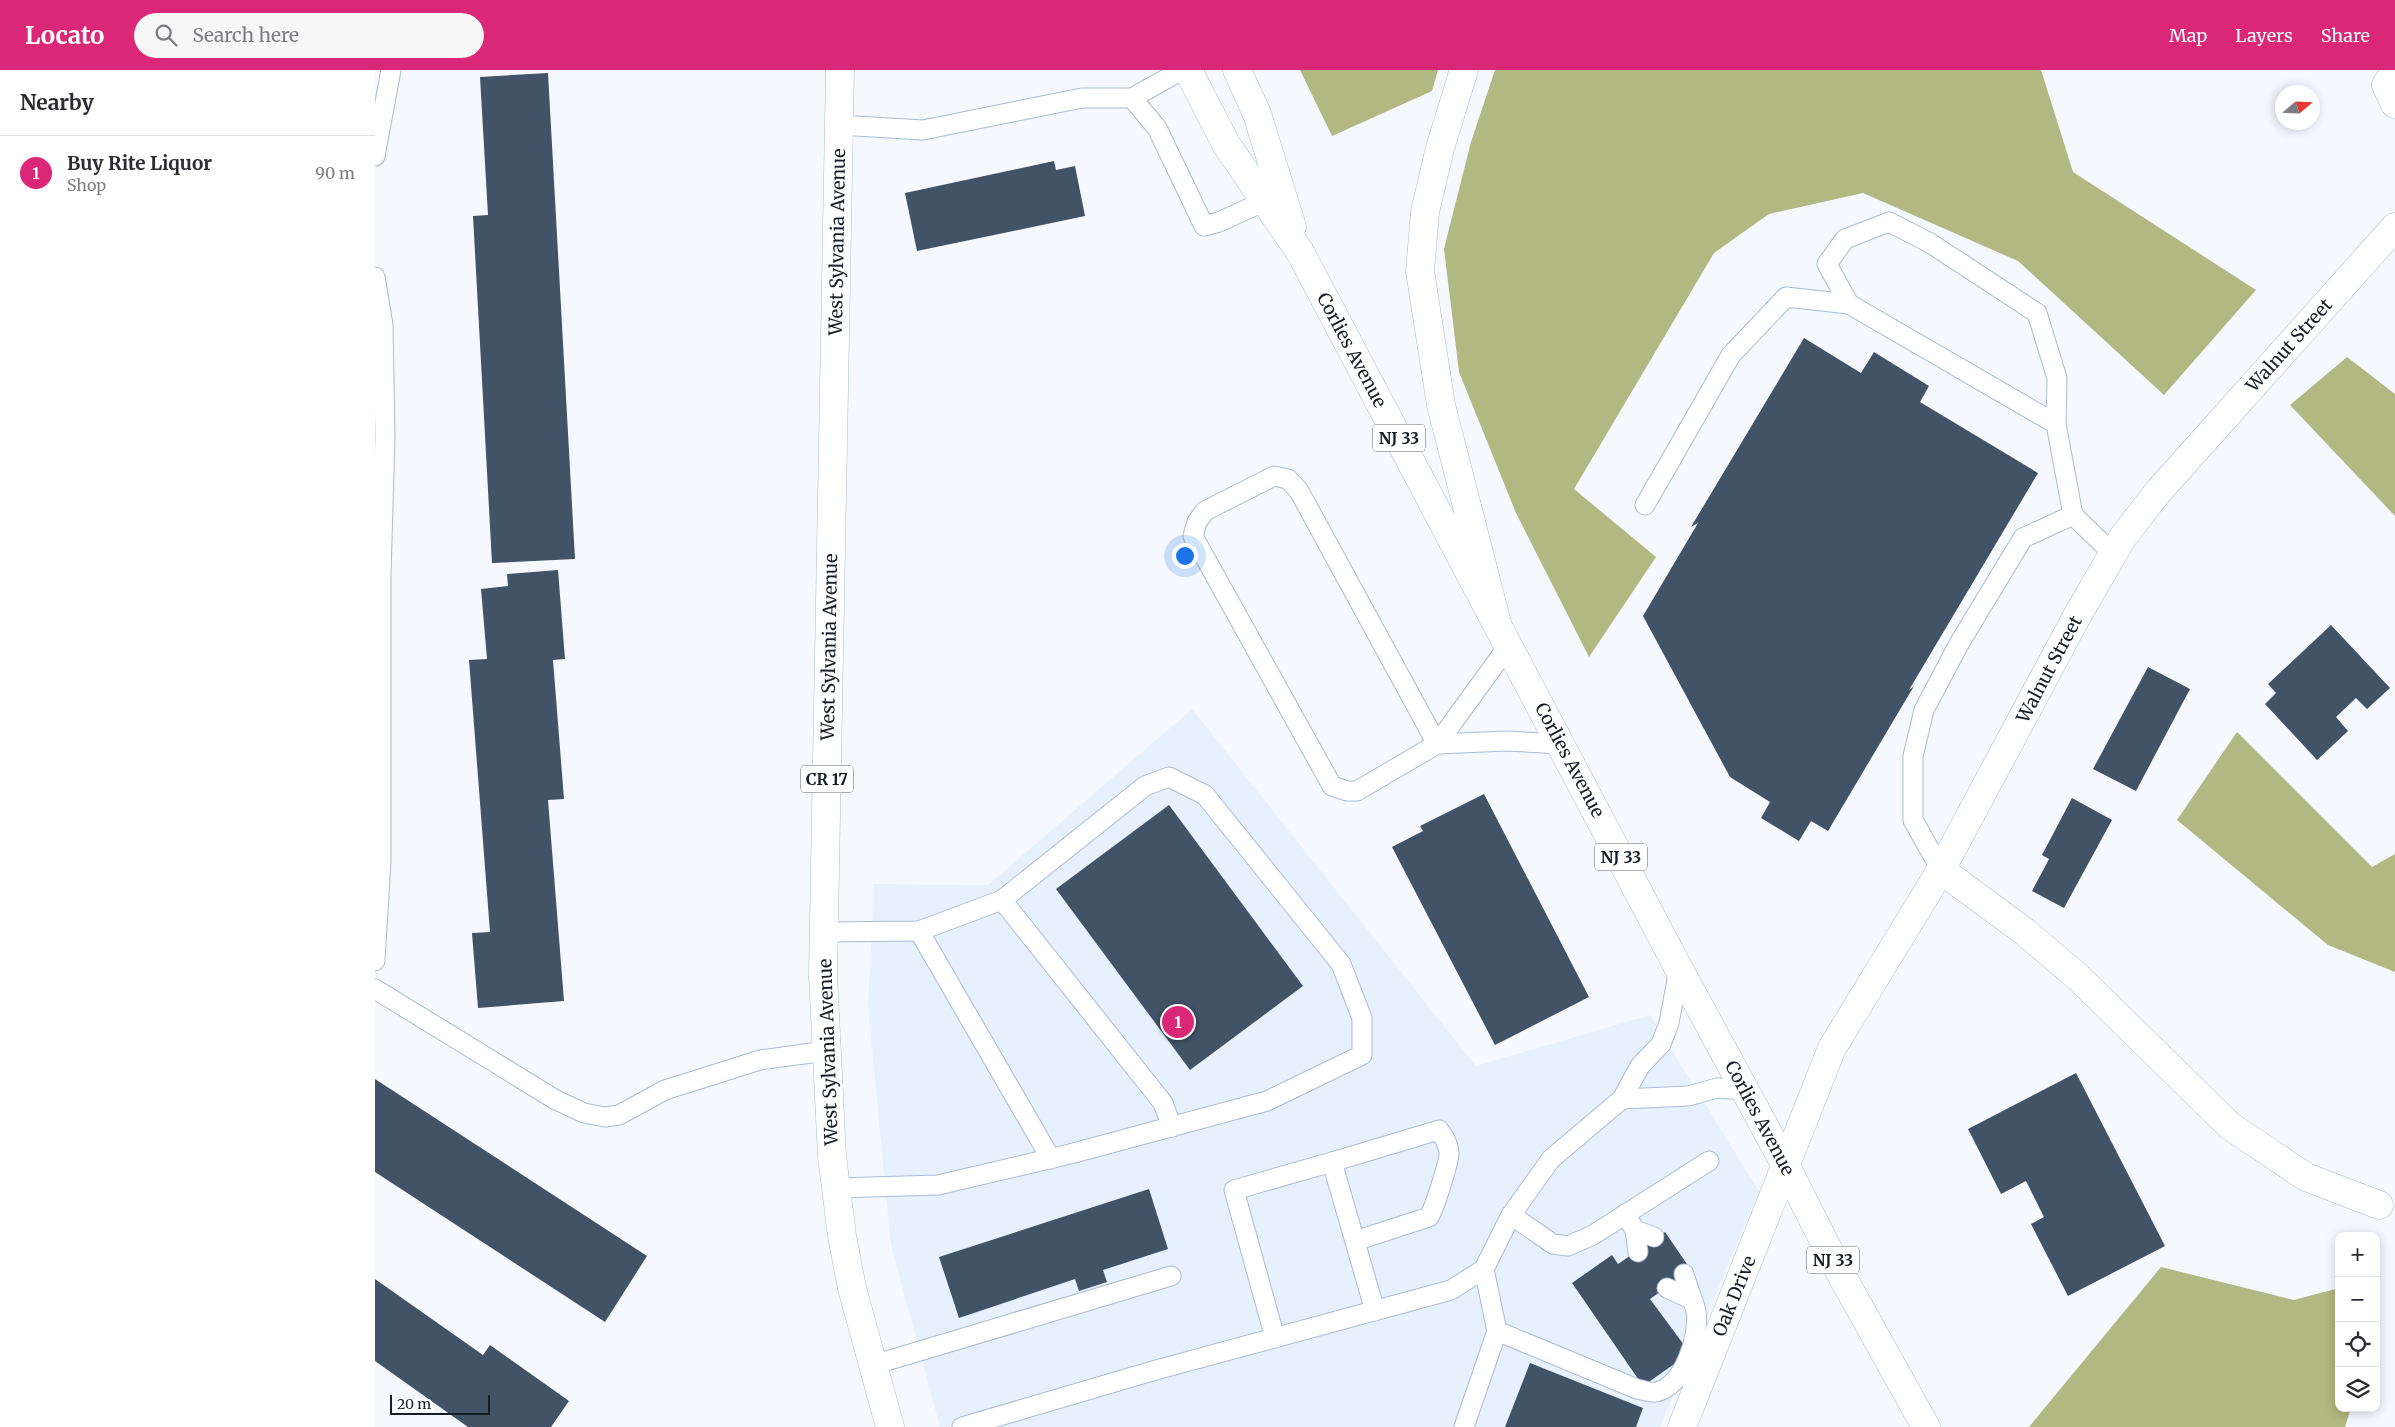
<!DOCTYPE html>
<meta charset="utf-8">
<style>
:root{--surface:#fff;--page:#f7f7f7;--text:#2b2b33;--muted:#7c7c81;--line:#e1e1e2;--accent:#db2777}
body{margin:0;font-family:Merriweather,serif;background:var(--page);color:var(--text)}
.controls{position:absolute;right:15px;bottom:15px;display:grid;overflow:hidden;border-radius:10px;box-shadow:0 2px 12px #0003}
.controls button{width:45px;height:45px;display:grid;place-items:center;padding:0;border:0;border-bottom:1px solid var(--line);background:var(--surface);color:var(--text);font:25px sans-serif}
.compass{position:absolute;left:1900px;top:15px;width:45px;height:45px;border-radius:50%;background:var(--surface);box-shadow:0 2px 12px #0003;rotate:71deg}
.scale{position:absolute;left:15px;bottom:12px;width:100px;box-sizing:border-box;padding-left:5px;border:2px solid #161d26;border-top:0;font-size:14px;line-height:18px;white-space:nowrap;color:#161d26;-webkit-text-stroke:4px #fff;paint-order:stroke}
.you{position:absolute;left:809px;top:485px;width:18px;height:18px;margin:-12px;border:4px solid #fff;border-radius:50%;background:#1a73e8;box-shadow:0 0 0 8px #1a73e833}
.badge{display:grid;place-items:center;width:32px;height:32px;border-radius:50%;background:var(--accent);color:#fff;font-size:16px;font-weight:700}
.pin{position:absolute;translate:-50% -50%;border:2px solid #fff;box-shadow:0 1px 5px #0006}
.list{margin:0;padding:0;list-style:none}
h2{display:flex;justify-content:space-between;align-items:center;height:65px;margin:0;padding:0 20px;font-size:21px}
h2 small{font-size:16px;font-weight:400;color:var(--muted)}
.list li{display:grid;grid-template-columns:32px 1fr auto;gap:15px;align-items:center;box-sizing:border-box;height:75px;padding:0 20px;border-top:1px solid var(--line)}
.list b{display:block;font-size:19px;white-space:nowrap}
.list p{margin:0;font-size:16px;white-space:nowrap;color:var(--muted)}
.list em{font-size:16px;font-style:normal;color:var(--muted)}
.icon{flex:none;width:28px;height:28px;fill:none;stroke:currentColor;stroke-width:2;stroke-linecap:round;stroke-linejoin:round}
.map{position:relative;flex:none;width:2020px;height:1357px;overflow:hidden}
header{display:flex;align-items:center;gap:30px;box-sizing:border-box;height:70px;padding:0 25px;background:var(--accent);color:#fff}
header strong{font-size:24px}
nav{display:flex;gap:28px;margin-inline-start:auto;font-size:18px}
.search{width:350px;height:45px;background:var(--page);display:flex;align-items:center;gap:12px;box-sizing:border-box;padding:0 18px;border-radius:28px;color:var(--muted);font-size:19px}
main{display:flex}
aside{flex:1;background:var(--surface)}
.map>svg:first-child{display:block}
.built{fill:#e7f1fe}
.forest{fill:#b2b881}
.building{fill:#425267}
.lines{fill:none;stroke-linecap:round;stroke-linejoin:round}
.service-casing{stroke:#a9bbd4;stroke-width:21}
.minor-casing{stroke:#a9bbd4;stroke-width:29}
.primary-casing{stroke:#a9bbd4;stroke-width:29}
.trunk-casing{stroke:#a9bbd4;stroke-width:29}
.motorway-casing{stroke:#a9bbd4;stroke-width:29}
.service{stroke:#fff;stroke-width:19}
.minor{stroke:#fff;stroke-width:28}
.primary{stroke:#fff;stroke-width:28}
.trunk{stroke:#fff;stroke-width:28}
.motorway{stroke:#fff;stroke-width:28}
.labels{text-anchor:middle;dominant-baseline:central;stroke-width:5;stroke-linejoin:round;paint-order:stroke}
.shield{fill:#fff;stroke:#5c6167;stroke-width:1}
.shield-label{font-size:16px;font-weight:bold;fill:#161d26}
.street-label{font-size:18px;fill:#161d26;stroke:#fff}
</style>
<header>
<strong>Locato</strong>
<div class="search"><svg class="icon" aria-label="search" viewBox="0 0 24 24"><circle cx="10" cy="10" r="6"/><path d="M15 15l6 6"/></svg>Search here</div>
<nav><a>Map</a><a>Layers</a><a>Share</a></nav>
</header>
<main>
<aside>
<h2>Nearby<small></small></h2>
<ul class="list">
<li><span class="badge">1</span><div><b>Buy Rite Liquor</b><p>Shop</p></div><em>90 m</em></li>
</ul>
</aside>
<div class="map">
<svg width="2020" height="1357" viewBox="0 0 2020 1357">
<rect width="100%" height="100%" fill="#f5f8fe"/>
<polygon class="built" points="817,639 1101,996 1275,945 1384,1121 1285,1357 565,1357 516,1175 493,937 499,814 613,815"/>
<g class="forest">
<polygon points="925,0 1063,0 1057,21 957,66"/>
<polygon points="1120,0 1666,0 1698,102 1881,220 1789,325 1643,191 1488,123 1394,144 1339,183 1199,419 1281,487 1214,587 1141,443 1084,302 1069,179 1096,72"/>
<polygon points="1972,287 2020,324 2020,446 1915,335"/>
<polygon points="1862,662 1997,797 2020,784 2020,902 1953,875 1802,750"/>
<polygon points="1786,1197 1919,1230 1964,1218 1964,1338 1976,1338 1970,1357 1654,1357"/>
</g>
<g class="building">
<polygon points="173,3 200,489 117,493 98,146 113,145 105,7"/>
<polygon points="679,91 681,100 700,96 710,146 542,181 530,123"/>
<polygon points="1429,268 1486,303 1499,282 1554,316 1545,332 1663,403 1534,620 1539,616 1453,761 1436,751 1424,771 1386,748 1395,732 1355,707 1268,546 1323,453 1316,457"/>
<polygon points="183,500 190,589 178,590 189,729 173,730 189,931 103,938 97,863 115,862 94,590 112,589 106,519 133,516 132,504"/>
<polygon points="1956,555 2015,618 1992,639 1981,628 1961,647 1973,661 1942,690 1890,634 1901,623 1893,614"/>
<polygon points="1773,597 1815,619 1761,721 1718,699"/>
<polygon points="1109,724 1214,927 1120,975 1017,777 1048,761 1045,756"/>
<polygon points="1697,728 1737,750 1689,838 1657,821 1674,789 1667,785"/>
<polygon points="794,735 928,916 815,1000 681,819"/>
<polygon points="1701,1003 1790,1176 1693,1226 1656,1154 1669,1147 1651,1111 1626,1124 1593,1059"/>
<polygon points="0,1009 272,1186 230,1252 0,1102"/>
<polygon points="774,1119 793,1179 728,1200 732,1212 704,1221 700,1209 584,1248 564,1187"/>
<polygon points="1290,1162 1316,1200 1275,1229 1315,1283 1268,1316 1197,1213 1237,1185 1243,1194"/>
<polygon points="0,1209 108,1285 115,1275 194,1331 176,1357 93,1357 0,1291"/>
<polygon points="1155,1293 1268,1338 1261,1357 1130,1357"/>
</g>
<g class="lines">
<g class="service-casing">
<g id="service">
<polyline points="757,28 782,58 829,156 844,152 890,131"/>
<polyline points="464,55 548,60 707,28 757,28 807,0"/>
<polyline points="0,86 16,0"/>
<polyline points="0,207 8,255 10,366 6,505 6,790 0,891"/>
<polyline points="1681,354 1474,234 1452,194 1470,169 1514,152 1555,173 1662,243 1682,308 1681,354 1698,445 1738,484"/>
<polyline points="1270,435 1356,285 1411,227 1474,234"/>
<polyline points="1062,674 924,421 913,409 899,406 830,441 822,452 818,466 957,716 972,721 982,721 1062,674 1134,575"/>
<polyline points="1062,674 1132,671 1187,674"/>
<polyline points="1566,800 1538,750 1538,686 1549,640 1585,572 1648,468 1698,445"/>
<polyline points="627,830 788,1033 797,1057"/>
<polyline points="544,861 676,1089"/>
<polyline points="449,862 544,861 627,830 770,716 794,707 830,725 966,894 987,948 987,985 892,1031 695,1084 563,1115 462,1118"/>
<polyline points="0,919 181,1030 209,1043 230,1047 244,1045 290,1020 385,990 451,981"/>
<polyline points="1247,1029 1313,1026 1342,1018 1370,1020"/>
<path d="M957,1092L1064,1060C1069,1067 1073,1073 1074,1082C1075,1090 1059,1139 1054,1147L980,1171"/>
<polyline points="1250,1144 1260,1160 1279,1167"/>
<polyline points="1136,1145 1178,1174 1193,1176 1218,1165 1334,1091"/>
<polyline points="1260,1160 1263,1182"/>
<polyline points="1292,1218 1316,1229"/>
<path d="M1122,1261L1262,1319C1268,1320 1276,1323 1281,1322C1309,1316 1325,1266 1321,1241C1318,1229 1312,1216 1309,1204"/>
<polyline points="900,1268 859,1120 957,1092 1000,1241"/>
<polyline points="498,1295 796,1206"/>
<polyline points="587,1357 781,1300 1076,1220 1109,1199 1136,1145 1176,1089 1247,1029 1265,996 1286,974 1294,953 1304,899"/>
<polyline points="1089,1357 1122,1261 1109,1199"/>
</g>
</g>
<g class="minor-casing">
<g id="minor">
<polyline points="2020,2 2011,15 2020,34"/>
<polyline points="1566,800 1650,862 1703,907 1855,1056 1931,1107 2004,1135"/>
<polyline points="1307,1357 1457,978 1566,800 1702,546 1738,484 1748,467 1782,423 2020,157"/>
</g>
</g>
<g class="primary-casing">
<polyline id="primary" points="465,0 448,905 457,1086 467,1166 477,1218 515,1357"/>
</g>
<g class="trunk-casing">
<g id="trunk">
<polyline points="813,0 851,74 925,182 1304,899 1411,1096 1463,1199 1551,1357"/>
<polyline points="862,0 882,44 917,157"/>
</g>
</g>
<g class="motorway-casing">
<polyline id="motorway" points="1089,0 1065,78 1050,142 1045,201 1066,335 1122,553"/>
</g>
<use href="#service" class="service"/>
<use href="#minor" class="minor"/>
<use href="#primary" class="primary"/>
<use href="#trunk" class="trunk"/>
<use href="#motorway" class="motorway"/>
</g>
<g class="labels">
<g class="shield">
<rect x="998" y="354.5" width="52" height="27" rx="4"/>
<rect x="426" y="695.5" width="52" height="27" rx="4"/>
<rect x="1220" y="773.5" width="52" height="27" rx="4"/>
<rect x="1432" y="1176.5" width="52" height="27" rx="4"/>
</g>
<g class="shield-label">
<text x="1024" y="368">NJ 33</text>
<text x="452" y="709">CR 17</text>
<text x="1246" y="787">NJ 33</text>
<text x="1458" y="1190">NJ 33</text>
</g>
<g class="street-label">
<text transform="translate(462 172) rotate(-89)">West Sylvania Avenue</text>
<text transform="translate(1914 275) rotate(-48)">Walnut Street</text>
<text transform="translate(977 280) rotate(62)">Corlies Avenue</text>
<text transform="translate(454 577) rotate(-89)">West Sylvania Avenue</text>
<text transform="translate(1674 599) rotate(-62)">Walnut Street</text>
<text transform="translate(1195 690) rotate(62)">Corlies Avenue</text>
<text transform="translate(453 982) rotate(-92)">West Sylvania Avenue</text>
<text transform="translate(1385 1048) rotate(62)">Corlies Avenue</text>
<text transform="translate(1359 1226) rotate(-68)">Oak Drive</text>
</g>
</g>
</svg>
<div class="controls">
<button>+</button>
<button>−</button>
<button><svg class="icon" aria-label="locate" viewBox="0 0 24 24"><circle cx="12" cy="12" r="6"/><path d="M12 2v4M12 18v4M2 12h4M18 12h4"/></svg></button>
<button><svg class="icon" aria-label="layers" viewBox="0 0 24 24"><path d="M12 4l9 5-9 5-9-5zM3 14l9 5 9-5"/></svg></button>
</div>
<svg class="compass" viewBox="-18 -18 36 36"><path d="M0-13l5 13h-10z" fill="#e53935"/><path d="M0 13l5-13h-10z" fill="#7c7c81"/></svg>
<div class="scale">20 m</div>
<div class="you"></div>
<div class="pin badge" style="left:803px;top:952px">1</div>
</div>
</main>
